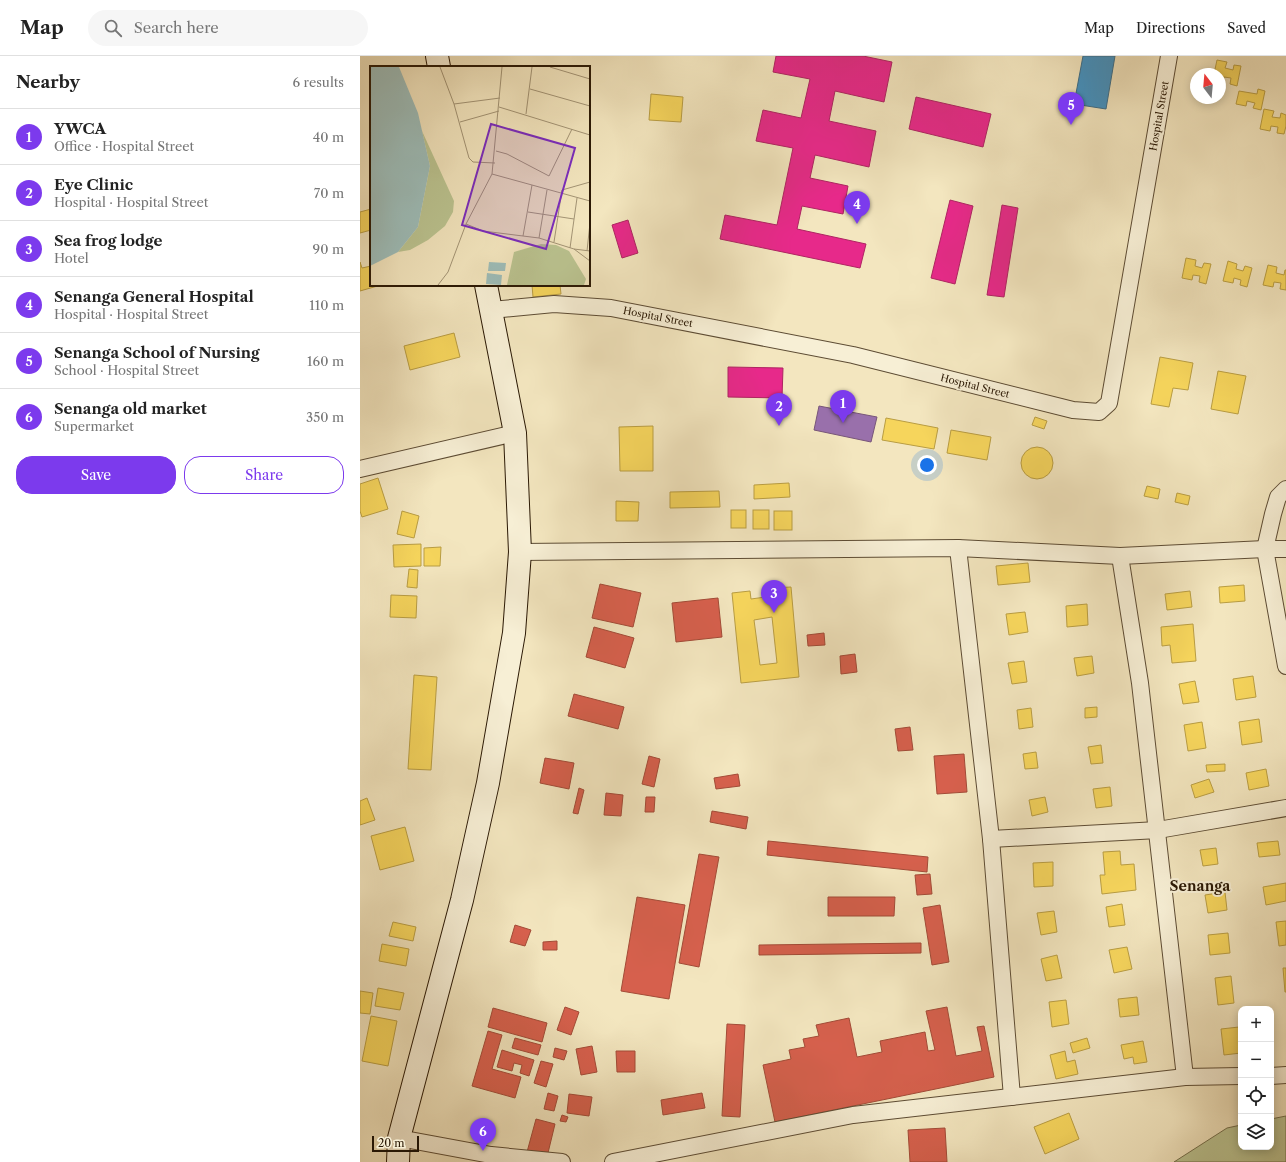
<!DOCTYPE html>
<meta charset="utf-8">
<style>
:root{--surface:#fff;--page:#f6f6f6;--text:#222;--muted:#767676;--line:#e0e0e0;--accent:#7c3aed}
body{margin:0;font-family:"Libre Caslon Text",serif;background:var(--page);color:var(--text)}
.controls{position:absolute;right:12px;bottom:12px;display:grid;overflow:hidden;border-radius:8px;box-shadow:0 2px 10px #0003}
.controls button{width:36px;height:36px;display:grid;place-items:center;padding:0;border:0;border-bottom:1px solid var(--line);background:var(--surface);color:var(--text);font:20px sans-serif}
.compass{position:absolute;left:830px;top:12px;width:36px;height:36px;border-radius:50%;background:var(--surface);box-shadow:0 2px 10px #0003;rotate:344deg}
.scale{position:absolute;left:12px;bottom:10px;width:47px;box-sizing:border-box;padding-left:4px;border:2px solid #2b1905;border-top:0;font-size:11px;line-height:14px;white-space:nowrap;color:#2b1905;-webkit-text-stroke:3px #f7efd5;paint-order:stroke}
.you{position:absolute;left:567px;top:409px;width:14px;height:14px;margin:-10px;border:3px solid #fff;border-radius:50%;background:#1a73e8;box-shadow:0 0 0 6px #1a73e833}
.badge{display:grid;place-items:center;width:26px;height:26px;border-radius:50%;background:var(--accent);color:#fff;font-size:13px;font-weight:700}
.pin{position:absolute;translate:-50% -33px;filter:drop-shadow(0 1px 2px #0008)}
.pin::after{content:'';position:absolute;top:21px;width:14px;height:12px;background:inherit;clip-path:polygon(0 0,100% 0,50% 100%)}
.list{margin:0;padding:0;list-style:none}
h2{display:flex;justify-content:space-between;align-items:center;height:52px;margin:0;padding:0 16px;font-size:17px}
h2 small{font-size:13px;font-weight:400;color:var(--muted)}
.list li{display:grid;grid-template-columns:26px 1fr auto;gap:12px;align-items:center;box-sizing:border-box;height:56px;padding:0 16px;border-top:1px solid var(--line)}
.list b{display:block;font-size:15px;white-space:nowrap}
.list p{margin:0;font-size:13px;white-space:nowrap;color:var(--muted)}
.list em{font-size:13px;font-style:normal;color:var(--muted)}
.actions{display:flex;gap:8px;padding:12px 16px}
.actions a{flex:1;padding:9px 0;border:1px solid var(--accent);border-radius:16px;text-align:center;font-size:14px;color:var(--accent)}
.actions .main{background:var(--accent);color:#fff}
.icon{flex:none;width:22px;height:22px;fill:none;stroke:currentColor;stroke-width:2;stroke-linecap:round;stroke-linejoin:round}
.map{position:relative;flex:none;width:926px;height:1106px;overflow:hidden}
header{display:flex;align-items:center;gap:24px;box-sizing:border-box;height:56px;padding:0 20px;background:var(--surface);border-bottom:1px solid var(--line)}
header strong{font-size:19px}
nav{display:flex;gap:22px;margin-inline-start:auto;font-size:14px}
.search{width:280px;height:36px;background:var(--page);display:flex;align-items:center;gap:10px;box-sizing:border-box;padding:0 14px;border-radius:22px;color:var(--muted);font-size:15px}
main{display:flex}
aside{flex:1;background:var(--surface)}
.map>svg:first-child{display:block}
.green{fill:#bbc491;stroke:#736e4b}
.homes{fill:#f6d55c;stroke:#b99d42;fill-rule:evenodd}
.shops{fill:#d6604d;stroke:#a34b37}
.offices{fill:#9970ab;stroke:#785679}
.schools{fill:#4393c3;stroke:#3c6e8a}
.health{fill:#e7298a;stroke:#af2462}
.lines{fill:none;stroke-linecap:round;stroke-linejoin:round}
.street-casing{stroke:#5d4c34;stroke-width:18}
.secondary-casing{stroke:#2b1905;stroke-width:24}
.street{stroke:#f7efd5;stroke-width:16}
.secondary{stroke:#f7efd5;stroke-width:22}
.labels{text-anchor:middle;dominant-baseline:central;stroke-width:4;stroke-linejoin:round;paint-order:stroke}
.street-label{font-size:10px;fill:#2b1905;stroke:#f7efd5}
.district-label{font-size:14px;font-weight:bold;fill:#2b1905;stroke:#f7efd5}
.inset-road{fill:none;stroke:#a39475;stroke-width:1}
.view{fill:#7b2cbf;fill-opacity:0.15;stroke:#7b2cbf;stroke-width:2}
.inset-edge{fill:none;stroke:#2b1905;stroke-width:2}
</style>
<header>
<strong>Map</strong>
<div class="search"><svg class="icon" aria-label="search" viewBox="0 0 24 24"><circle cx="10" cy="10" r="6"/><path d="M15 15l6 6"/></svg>Search here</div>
<nav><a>Map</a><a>Directions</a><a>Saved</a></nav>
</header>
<main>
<aside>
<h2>Nearby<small>6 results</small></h2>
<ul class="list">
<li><span class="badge">1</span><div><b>YWCA</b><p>Office · Hospital Street</p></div><em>40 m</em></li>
<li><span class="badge">2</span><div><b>Eye Clinic</b><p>Hospital · Hospital Street</p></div><em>70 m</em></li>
<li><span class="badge">3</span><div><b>Sea frog lodge</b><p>Hotel</p></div><em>90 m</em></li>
<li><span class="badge">4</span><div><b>Senanga General Hospital</b><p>Hospital · Hospital Street</p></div><em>110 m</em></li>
<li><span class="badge">5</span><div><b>Senanga School of Nursing</b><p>School · Hospital Street</p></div><em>160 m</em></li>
<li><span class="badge">6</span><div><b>Senanga old market</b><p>Supermarket</p></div><em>350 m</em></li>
</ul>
<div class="actions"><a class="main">Save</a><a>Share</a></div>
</aside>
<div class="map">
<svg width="926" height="1106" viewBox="0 0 926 1106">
<rect width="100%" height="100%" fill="#f3e6bf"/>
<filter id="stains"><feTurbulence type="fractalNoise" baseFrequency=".005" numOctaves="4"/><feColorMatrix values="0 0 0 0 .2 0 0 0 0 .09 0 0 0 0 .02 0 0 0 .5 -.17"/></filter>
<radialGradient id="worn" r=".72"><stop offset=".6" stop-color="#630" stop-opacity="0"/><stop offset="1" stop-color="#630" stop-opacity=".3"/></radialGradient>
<polygon class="green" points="926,1060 926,1106 814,1106 867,1072 881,1069 881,1091 911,1091 911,1063"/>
<g class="homes">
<polygon points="857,4 867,6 865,12 873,14 874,9 881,10 877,30 870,28 871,22 864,21 863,26 860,26 860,18 854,18"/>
<polygon points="898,33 905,35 901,54 893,52 895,47 887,45 886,50 876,48 879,35 897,38"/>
<polygon points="291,38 323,41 321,66 289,64"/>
<polygon points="904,53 914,55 912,61 920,62 921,57 926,59 926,70 924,78 917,77 918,71 911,70 910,75 900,73"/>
<polygon points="11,153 11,174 0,177 0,156"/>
<polygon points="826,202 836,204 835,210 842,212 844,207 851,208 846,228 839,226 840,220 833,219 832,224 822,222"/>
<polygon points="868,205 877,208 876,213 883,215 885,210 892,212 887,231 880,229 881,224 874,222 873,227 863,225"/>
<polygon points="0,206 2,212 11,210 11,229 21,229 0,235"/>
<polygon points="908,209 917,211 916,217 924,219 925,214 926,214 926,234 920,233 921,227 914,226 913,231 903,229"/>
<polygon points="172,229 200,229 201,238 173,241"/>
<polygon points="94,277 100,301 50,314 44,290"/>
<polygon points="800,301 833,307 828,334 813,332 809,351 791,348"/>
<polygon points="858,315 886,320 878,358 851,353"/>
<polygon points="675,361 687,365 684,373 672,369"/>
<polygon points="526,362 578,372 574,393 522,384"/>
<polygon points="293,370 293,415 260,415 259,371"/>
<polygon points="591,374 631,381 627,404 587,397"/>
<circle cx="677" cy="407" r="16"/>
<polygon points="18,422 28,453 2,461 0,455 0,428"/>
<polygon points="429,427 430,441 394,443 394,429"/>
<polygon points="787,430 800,433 798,443 784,440"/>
<polygon points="359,435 360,451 310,452 310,436"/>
<polygon points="817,437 830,440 828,449 815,446"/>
<polygon points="256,445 279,446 278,465 256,465"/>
<rect x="371" y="454" width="15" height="18"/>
<rect x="393" y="454" width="16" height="19"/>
<polygon points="42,455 59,460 54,482 37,478"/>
<rect x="414" y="455" width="18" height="19"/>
<polygon points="61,488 61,510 34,511 33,489"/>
<polygon points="81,491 80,510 64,510 64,492"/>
<polygon points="668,507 670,526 638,529 636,510"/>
<polygon points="49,513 58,514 57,532 47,531"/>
<polygon points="884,529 885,545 860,547 859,531"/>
<path d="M431,531L439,621L381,627L372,537L390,535L391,543L413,540L412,532ZM412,561L417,607L400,609L394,564Z"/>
<polygon points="830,535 832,551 807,554 805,538"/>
<polygon points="31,539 57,540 56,562 30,561"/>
<polygon points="727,548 728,569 707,571 706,550"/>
<polygon points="665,556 668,576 649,579 646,558"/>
<polygon points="833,568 836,605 812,607 810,589 802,590 801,571"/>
<polygon points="732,600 734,617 717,620 714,602"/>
<polygon points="664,605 667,626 652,628 648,607"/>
<polygon points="54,619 77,621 71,714 48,713"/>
<polygon points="893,620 896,641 876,644 873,623"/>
<polygon points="835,625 839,646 823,648 819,628"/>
<polygon points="737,651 737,661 725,662 725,652"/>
<polygon points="671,652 673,671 659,673 657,654"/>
<polygon points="899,663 902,686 882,689 879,666"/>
<polygon points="842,666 846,692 828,695 824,669"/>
<polygon points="741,689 743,707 731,708 728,691"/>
<polygon points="676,696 678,712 665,713 663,698"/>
<polygon points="865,708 865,715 847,716 846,709"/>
<polygon points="906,713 909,730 889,734 886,717"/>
<polygon points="849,723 854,736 835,742 831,729"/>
<polygon points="750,731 752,750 736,752 733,733"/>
<polygon points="685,741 688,756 672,760 669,744"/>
<polygon points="7,742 15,764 0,769 0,745"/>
<polygon points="45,771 54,805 20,814 11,780"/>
<polygon points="918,785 920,799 899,801 897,787"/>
<polygon points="856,792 858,808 843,810 840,794"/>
<polygon points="760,795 761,809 774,808 776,834 742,838 740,819 745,819 743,796"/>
<polygon points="693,806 693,830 674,831 673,807"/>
<polygon points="926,827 926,845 906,849 903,831"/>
<polygon points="865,836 867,854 848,857 845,839"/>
<polygon points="762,848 765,869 749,871 746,851"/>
<polygon points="694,855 697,876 681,879 677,857"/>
<polygon points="926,865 926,889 919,890 916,866"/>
<polygon points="33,866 56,871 53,885 29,880"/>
<polygon points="868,877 870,897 850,899 848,879"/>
<polygon points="22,888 49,893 46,910 19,905"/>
<polygon points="767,891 772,913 754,917 749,894"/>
<polygon points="697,899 702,922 686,925 681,903"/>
<polygon points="923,912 926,912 926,936 925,936"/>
<polygon points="871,920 874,947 858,949 855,922"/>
<polygon points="18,932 44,937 40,954 15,950"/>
<polygon points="0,935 13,937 10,958 0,957"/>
<polygon points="777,941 779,959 760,961 758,943"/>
<polygon points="706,944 709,968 692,971 689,946"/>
<polygon points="11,960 37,965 28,1010 2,1005"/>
<polygon points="879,971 881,997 864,999 861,973"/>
<polygon points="727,982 730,992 713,997 710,987"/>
<polygon points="783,985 787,1006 774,1008 773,1001 764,1003 761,989"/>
<polygon points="705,995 707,1006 715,1004 718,1018 696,1023 690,999"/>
<polygon points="709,1057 719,1083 685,1098 674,1071"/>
</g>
<g class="shops">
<polygon points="240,528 281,537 273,571 232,562"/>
<polygon points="358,542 362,581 316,586 312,547"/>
<polygon points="234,571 274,582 265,612 226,601"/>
<polygon points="464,577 465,589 448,590 447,579"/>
<polygon points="495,598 497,616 481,618 480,600"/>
<polygon points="214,638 264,651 258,673 208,660"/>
<polygon points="550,671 553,694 538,695 535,673"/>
<polygon points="604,698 607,736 577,738 574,700"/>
<polygon points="289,700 300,703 294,731 282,728"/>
<polygon points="185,702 214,707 209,733 180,727"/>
<polygon points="378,718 380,730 356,733 354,722"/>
<polygon points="219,732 224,734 218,758 213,757"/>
<polygon points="246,737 263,739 261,760 244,759"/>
<polygon points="286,741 295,741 294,756 285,756"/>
<polygon points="352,755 388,761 386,773 350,766"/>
<polygon points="408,785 568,801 567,816 407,799"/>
<polygon points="339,798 359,801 339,911 319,907"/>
<polygon points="570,818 572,838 557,839 555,819"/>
<polygon points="277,841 325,849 309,943 261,935"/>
<polygon points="468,841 535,841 534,860 468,860"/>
<polygon points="580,849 589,906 572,909 563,852"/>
<polygon points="155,869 171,874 165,890 150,886"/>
<polygon points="197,885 197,894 183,894 183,886"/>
<polygon points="561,887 561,897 399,899 399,889"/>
<polygon points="205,951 219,956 211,979 197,974"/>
<polygon points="587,951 596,1000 622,995 617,971 624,970 634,1021 415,1066 403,1009 431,1003 429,994 445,991 443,983 459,980 456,969 489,962 497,1001 522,996 520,985 565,976 568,995 575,994 566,955"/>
<polygon points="133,952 187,967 182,986 128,971"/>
<polygon points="367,968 385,969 380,1061 362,1060"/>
<polygon points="128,975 142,979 132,1013 161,1021 155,1042 112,1030"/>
<polygon points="155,982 181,989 178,999 152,992"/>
<polygon points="232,990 237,1016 221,1019 216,993"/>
<polygon points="195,992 207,995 204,1004 193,1001"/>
<polygon points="142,994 174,1004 169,1020 160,1017 162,1009 154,1007 152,1015 137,1011"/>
<polygon points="256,995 275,995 275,1016 257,1016"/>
<polygon points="181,1005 193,1008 186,1031 174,1027"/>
<polygon points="188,1037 198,1040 194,1055 184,1053"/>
<polygon points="342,1037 345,1052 303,1059 301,1044"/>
<polygon points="209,1038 232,1041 229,1060 207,1057"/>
<polygon points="202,1059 208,1061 206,1066 200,1065"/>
<polygon points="176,1063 195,1068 187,1101 167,1096"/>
<polygon points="585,1072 587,1106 550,1106 548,1074"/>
</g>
<polygon class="offices" points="459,350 517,361 511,386 454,374"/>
<polygon class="schools" points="723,0 755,0 746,53 714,48"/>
<g class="health">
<polygon points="416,0 503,0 532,6 524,46 475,35 469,65 516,75 509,111 455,99 450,122 488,130 483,158 442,150 437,173 506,188 500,212 360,183 365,159 417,169 433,92 396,85 403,54 441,62 450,23 413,16"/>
<polygon points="556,41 631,58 623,91 549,73"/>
<polygon points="590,144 613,150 595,228 571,222"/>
<polygon points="642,149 658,152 644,241 627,239"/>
<polygon points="268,164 278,197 262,202 252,169"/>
<polygon points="368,311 423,312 422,342 368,341"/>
</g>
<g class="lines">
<g class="street-casing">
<g id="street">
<polyline points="131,254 194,248 251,252 493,299 713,354 739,356 749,347 809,0"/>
<polyline points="0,413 155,377"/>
<polyline points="926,433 918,441 913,458 905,493 926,610"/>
<polyline points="598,492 631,783 652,1041"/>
<polyline points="160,496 598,492 760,500 905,493 926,493"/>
<polyline points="760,500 780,627 825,1021"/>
<polyline points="631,783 798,774 926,752"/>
<polyline points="911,1020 926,1019"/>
<polyline points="39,1082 131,1099 202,1106"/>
<polyline points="253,1106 493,1059 825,1021 881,1020"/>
</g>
</g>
<g class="secondary-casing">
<g id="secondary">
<polyline points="77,0 79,11"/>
<polyline points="38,1106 39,1082 102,844 128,727 154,577 160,496 155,377 126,229"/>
</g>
</g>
<use href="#street" class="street"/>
<use href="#secondary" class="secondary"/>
</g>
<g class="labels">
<g class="street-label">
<text transform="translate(799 60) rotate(-80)">Hospital Street</text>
<text transform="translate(298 261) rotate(11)">Hospital Street</text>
<text transform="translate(615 330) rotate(14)">Hospital Street</text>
</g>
<g class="district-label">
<text x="840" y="830">Senanga</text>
</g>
</g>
<g transform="translate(10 10)">
<rect width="220" height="220" fill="#f3e6bf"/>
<path d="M52,65L84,135L83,146L75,160L58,174L40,184L28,186L48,161L60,100ZM171,178L186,179L199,185L216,213L214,219H137L144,186Z" fill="#bbc491"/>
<path d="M0,1H29L48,47L60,100L48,161L28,186L0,200ZM119,196L136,197L135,205H118ZM117,207L132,209L131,219L116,218Z" fill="#9ebeba"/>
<path class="inset-road" d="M70,1L84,38L99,92L103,96L125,97M180,1L220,13M160,23L220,40M84,38L130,32M129,41L220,69M156,48L162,1M90,56L129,45M126,85L137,88L179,110L202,63M122,108L220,135M158,146L204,153M96,158L113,165L169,172L204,183L220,185M153,170L162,119M169,172L177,124M184,176L192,124L220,116M200,182L207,132M204,183L220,195M217,185L220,157M68,219L78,206L96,158L122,108L132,1"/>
<path class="view" d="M121,58L205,82L176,183L92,159Z"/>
<rect width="220" height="220" class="inset-edge"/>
</g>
<rect width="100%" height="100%" filter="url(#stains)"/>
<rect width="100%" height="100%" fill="url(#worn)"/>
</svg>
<div class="controls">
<button>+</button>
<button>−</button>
<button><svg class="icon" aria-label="locate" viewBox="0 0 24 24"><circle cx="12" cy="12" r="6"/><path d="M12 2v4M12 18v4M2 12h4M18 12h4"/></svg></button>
<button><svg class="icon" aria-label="layers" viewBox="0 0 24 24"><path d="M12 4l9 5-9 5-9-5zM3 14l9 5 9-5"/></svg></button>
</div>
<svg class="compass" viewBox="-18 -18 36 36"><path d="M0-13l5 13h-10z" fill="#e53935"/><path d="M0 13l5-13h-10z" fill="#767676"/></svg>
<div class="scale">20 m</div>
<div class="you"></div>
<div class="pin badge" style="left:483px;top:367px">1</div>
<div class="pin badge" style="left:419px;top:370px">2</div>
<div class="pin badge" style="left:414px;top:557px">3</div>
<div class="pin badge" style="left:497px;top:168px">4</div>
<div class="pin badge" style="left:711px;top:69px">5</div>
<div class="pin badge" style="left:123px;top:1095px">6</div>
</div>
</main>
